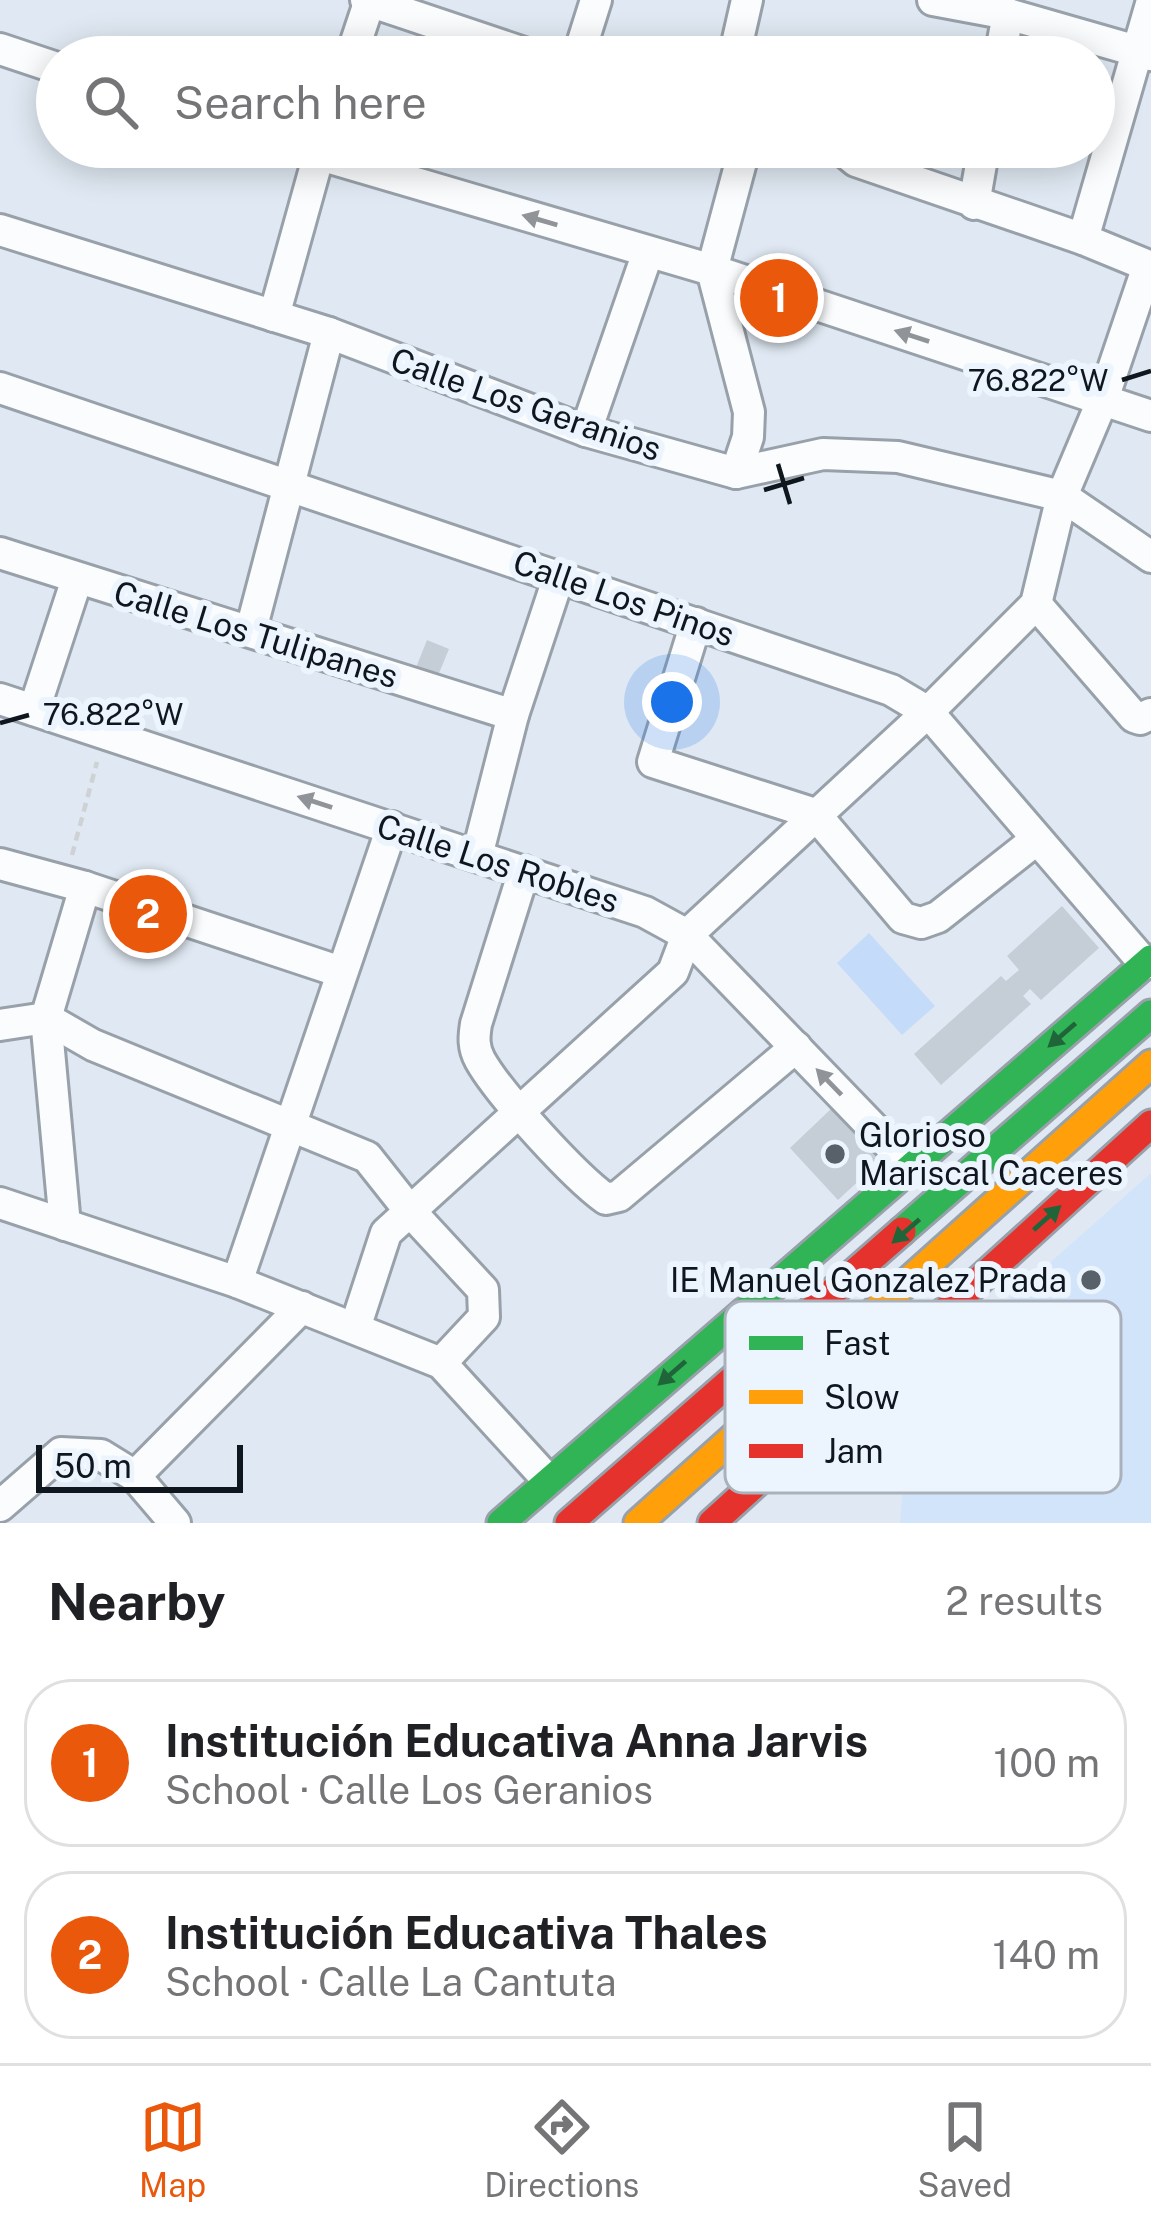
<!DOCTYPE html>
<meta charset="utf-8">
<style>
:root{--surface:#fff;--page:#f6f6f6;--text:#202124;--muted:#757577;--line:#e0e0e0;--accent:#ea580c}
body{margin:0;font-family:"Public Sans",sans-serif;background:var(--page);color:var(--text)}
.scale{position:absolute;left:36px;bottom:30px;width:207px;box-sizing:border-box;padding-left:12px;border:6px solid #0f161e;border-top:0;font-size:33px;line-height:42px;white-space:nowrap;color:#0f161e;-webkit-text-stroke:9px #ecf4fe;paint-order:stroke}
.you{position:absolute;left:672px;top:702px;width:42px;height:42px;margin:-30px;border:9px solid #fff;border-radius:50%;background:#1a73e8;box-shadow:0 0 0 18px #1a73e833}
.badge{display:grid;place-items:center;width:78px;height:78px;border-radius:50%;background:var(--accent);color:#fff;font-size:39px;font-weight:700}
.pin{position:absolute;translate:-50% -50%;border:6px solid #fff;box-shadow:0 3px 12px #0006}
.list{margin:0;padding:0;list-style:none}
h2{display:flex;justify-content:space-between;align-items:center;height:156px;margin:0;padding:0 48px;font-size:51px}
h2 small{font-size:39px;font-weight:400;color:var(--muted)}
.list li{display:grid;grid-template-columns:78px 1fr auto;gap:36px;align-items:center;box-sizing:border-box;height:168px;margin:0 24px 24px;padding:0 24px;border:3px solid var(--line);border-radius:48px}
.list b{display:block;font-size:45px;white-space:nowrap}
.list p{margin:0;font-size:39px;white-space:nowrap;color:var(--muted)}
.list em{font-size:39px;font-style:normal;color:var(--muted)}
.icon{flex:none;width:66px;height:66px;fill:none;stroke:currentColor;stroke-width:2;stroke-linecap:round;stroke-linejoin:round}
.map{position:relative;flex:none;width:1151px;height:1523px;overflow:hidden}
.search{position:absolute;background:var(--surface);box-shadow:0 6px 30px #0003;left:36px;right:36px;top:36px;height:132px;display:flex;align-items:center;gap:30px;box-sizing:border-box;padding:0 42px;border-radius:66px;color:var(--muted);font-size:45px}
.sheet{height:540px;background:var(--surface)}
nav{display:flex;justify-content:space-around;align-items:center;box-sizing:border-box;height:168px;border-top:3px solid var(--line);background:var(--surface);font-size:33px;color:var(--muted)}
nav a{display:grid;justify-items:center;gap:6px}
nav .on{color:var(--accent)}
.map>svg:first-child{display:block}
.built{fill:#d2e4fa}
.green{fill:#c4dcf9}
.building{fill:#c5cdd6}
.lines{fill:none;stroke-linecap:round;stroke-linejoin:round}
.street-casing{stroke:#98a0a9;stroke-width:36}
.fast-casing{stroke:#98a0a9;stroke-width:33}
.slow-casing{stroke:#98a0a9;stroke-width:33}
.jam-casing{stroke:#98a0a9;stroke-width:33}
.path{stroke:#cfd2d5;stroke-width:4.5;stroke-dasharray:9 6;stroke-linecap:butt}
.street{stroke:#fafcfd;stroke-width:30}
.fast{stroke:#30b455;stroke-width:27}
.slow{stroke:#ff9f0a;stroke-width:27}
.jam{stroke:#e5322d;stroke-width:27}
.oneway{fill:#909499}
.oneway2{fill:#20653a}
.ticks{fill:none;stroke:#0f161e;stroke-width:4.5}
.poi-dot{fill:#586069;stroke:#ecf4fe;stroke-width:4.5}
.labels{text-anchor:middle;dominant-baseline:central;stroke-width:12;stroke-linejoin:round;paint-order:stroke}
.street-label{font-size:33px;fill:#0f161e;stroke:#ecf4fe}
.poi-label{font-size:33px;fill:#0f161e;stroke:#ecf4fe;text-anchor:start}
.key{fill:#ecf4fe;stroke:#aab1bb;stroke-width:3}
.key-label{font-size:33px;fill:#0f161e}
.ticks-label{font-size:30px;text-anchor:middle;fill:#0f161e;stroke:#ecf4fe;stroke-width:12;stroke-linejoin:round;paint-order:stroke}
</style>
<div class="map">
<svg width="1151" height="1523" viewBox="0 0 1151 1523">
<rect width="100%" height="100%" fill="#e0e9f3"/>
<polygon class="built" points="1151,1173 1151,1523 900,1523 910,1387"/>
<polygon class="green" points="869,933 935,1006 902,1035 837,963"/>
<g class="building">
<polygon points="427,640 449,649 437,678 415,670"/>
<polygon points="1062,906 1099,948 1041,1000 1030,989 1023,996 1031,1004 941,1085 914,1054 1001,976 1006,981 1019,970 1007,956"/>
<polygon points="832,1108 880,1161 838,1200 790,1148"/>
</g>
<g class="lines">
<g class="street-casing">
<g id="street">
<polyline points="366,0 536,57"/>
<polyline points="933,0 1008,14 1151,55"/>
<polyline points="0,49 57,68"/>
<polyline points="351,57 370,0"/>
<polyline points="578,57 596,0"/>
<polyline points="734,57 747,0"/>
<polyline points="1000,57 1008,14"/>
<polyline points="293,147 712,270 1151,416"/>
<polyline points="839,147 856,161 1083,239 1151,267"/>
<polyline points="974,204 984,147"/>
<polyline points="0,230 329,333 586,431 736,473 823,454 898,457 1062,496 1151,557"/>
<polyline points="1083,239 1151,4"/>
<polyline points="274,316 321,147"/>
<polyline points="0,388 891,690 928,712 1145,964"/>
<polyline points="586,431 648,252"/>
<polyline points="736,473 748,437 749,412 712,270 745,147"/>
<polyline points="0,553 513,715"/>
<polyline points="1036,604 1134,717 1140,719 1151,714"/>
<polyline points="696,623 653,762 815,814 903,918 921,923 938,917 1037,839"/>
<polyline points="251,630 329,333"/>
<polyline points="0,699 645,912 687,935 910,1166"/>
<polyline points="34,710 77,579"/>
<polyline points="477,856 513,715 559,576"/>
<polyline points="0,864 85,887 341,972"/>
<path d="M524,871L476,1024C474,1037 473,1047 480,1060C499,1094 574,1176 606,1199L619,1196L796,1047"/>
<polyline points="0,1025 46,1018 93,1045 367,1157 409,1210 483,1290 484,1317 441,1363"/>
<polyline points="0,1203 237,1282 441,1363 548,1480"/>
<polyline points="65,1225 46,1018 85,887"/>
<polyline points="237,1282 392,827"/>
<polyline points="355,1328 386,1233 673,972 687,935 928,712 1036,604 1062,496 1103,399 1148,266"/>
<polyline points="135,1476 302,1307"/>
<polyline points="0,1506 61,1453 101,1455 135,1476 175,1523"/>
</g>
</g>
<g class="fast-casing">
<g id="fast">
<polyline points="902,1231 1151,1014"/>
<polyline points="501,1523 1151,959"/>
</g>
</g>
<g class="slow-casing">
<polyline id="slow" points="638,1523 1151,1064"/>
</g>
<g class="jam-casing">
<g id="jam">
<polyline points="569,1523 902,1231"/>
<polyline points="712,1523 1151,1124"/>
</g>
</g>
<polyline class="path" points="72,855 97,762"/>
<use href="#street" class="street"/>
<use href="#fast" class="fast"/>
<use href="#slow" class="slow"/>
<use href="#jam" class="jam"/>
</g>
<defs><path id="oneway-solid" d="M-6-.8H1V-3.2L6.5 0L1 3.2V.8H-6Z" transform="scale(3)"/></defs>
<g class="oneway">
<use href="#oneway-solid" transform="translate(540 220) rotate(-164)"/>
<use href="#oneway-solid" transform="translate(912 336) rotate(-162)"/>
<use href="#oneway-solid" transform="translate(315 802) rotate(-162)"/>
<use href="#oneway-solid" transform="translate(829 1082) rotate(-134)"/>
</g>
<g class="oneway2">
<use href="#oneway-solid" transform="translate(1062 1035) rotate(139)"/>
<use href="#oneway-solid" transform="translate(1047 1218) rotate(-42)"/>
<use href="#oneway-solid" transform="translate(906 1231) rotate(139)"/>
<use href="#oneway-solid" transform="translate(672 1373) rotate(139)"/>
</g>
<path class="ticks" d="M1122,380L1151,371M778,464L790,504M764,490L804,478M0,723L29,715"/>
<g class="poi-dot">
<circle cx="835" cy="1154" r="12"/>
<circle cx="1091" cy="1280" r="12"/>
</g>
<g class="labels">
<g class="street-label">
<text transform="translate(526 404) rotate(19)">Calle Los Geranios</text>
<text transform="translate(624 598) rotate(19)">Calle Los Pinos</text>
<text transform="translate(256 634) rotate(17)">Calle Los Tulipanes</text>
<text transform="translate(498 863) rotate(18)">Calle Los Robles</text>
</g>
<g class="poi-label">
<text x="859" y="1135">Glorioso<tspan x="859" dy="38">Mariscal Caceres</tspan></text>
<text x="1067" y="1280" text-anchor="end">IE Manuel Gonzalez Prada</text>
</g>
</g>
<rect x="725" y="1301" width="396" height="192" rx="18" class="key"/>
<rect x="749" y="1336" width="54" height="14" fill="#30b455"/>
<rect x="749" y="1390" width="54" height="14" fill="#ff9f0a"/>
<rect x="749" y="1444" width="54" height="14" fill="#e5322d"/>
<g class="key-label">
<text x="824" y="1355">Fast</text>
<text x="824" y="1409">Slow</text>
<text x="824" y="1463">Jam</text>
</g>
<g class="ticks-label">
<text x="1038" y="391">76.822°W</text>
<text x="113" y="725">76.822°W</text>
</g>
</svg>
<div class="scale">50 m</div>
<div class="you"></div>
<div class="pin badge" style="left:779px;top:298px">1</div>
<div class="pin badge" style="left:148px;top:914px">2</div>
<div class="search"><svg class="icon" aria-label="search" viewBox="0 0 24 24"><circle cx="10" cy="10" r="6"/><path d="M15 15l6 6"/></svg>Search here</div>
</div>
<section class="sheet">
<h2>Nearby<small>2 results</small></h2>
<ul class="list">
<li><span class="badge">1</span><div><b>Institución Educativa Anna Jarvis</b><p>School · Calle Los Geranios</p></div><em>100 m</em></li>
<li><span class="badge">2</span><div><b>Institución Educativa Thales</b><p>School · Calle La Cantuta</p></div><em>140 m</em></li>
</ul>
</section>
<nav>
<a class="on"><svg class="icon" aria-label="map" viewBox="0 0 24 24"><path d="M3 6l6-2 6 2 6-2v14l-6 2-6-2-6 2zM9 4v14M15 6v14"/></svg>Map</a>
<a><svg class="icon" aria-label="directions" viewBox="0 0 24 24"><path d="M12 3l9 9-9 9-9-9zM9 14v-3h6M13 9l2 2-2 2"/></svg>Directions</a>
<a><svg class="icon" aria-label="saved" viewBox="0 0 24 24"><path d="M7 4h10v16l-5-4-5 4z"/></svg>Saved</a>
</nav>
